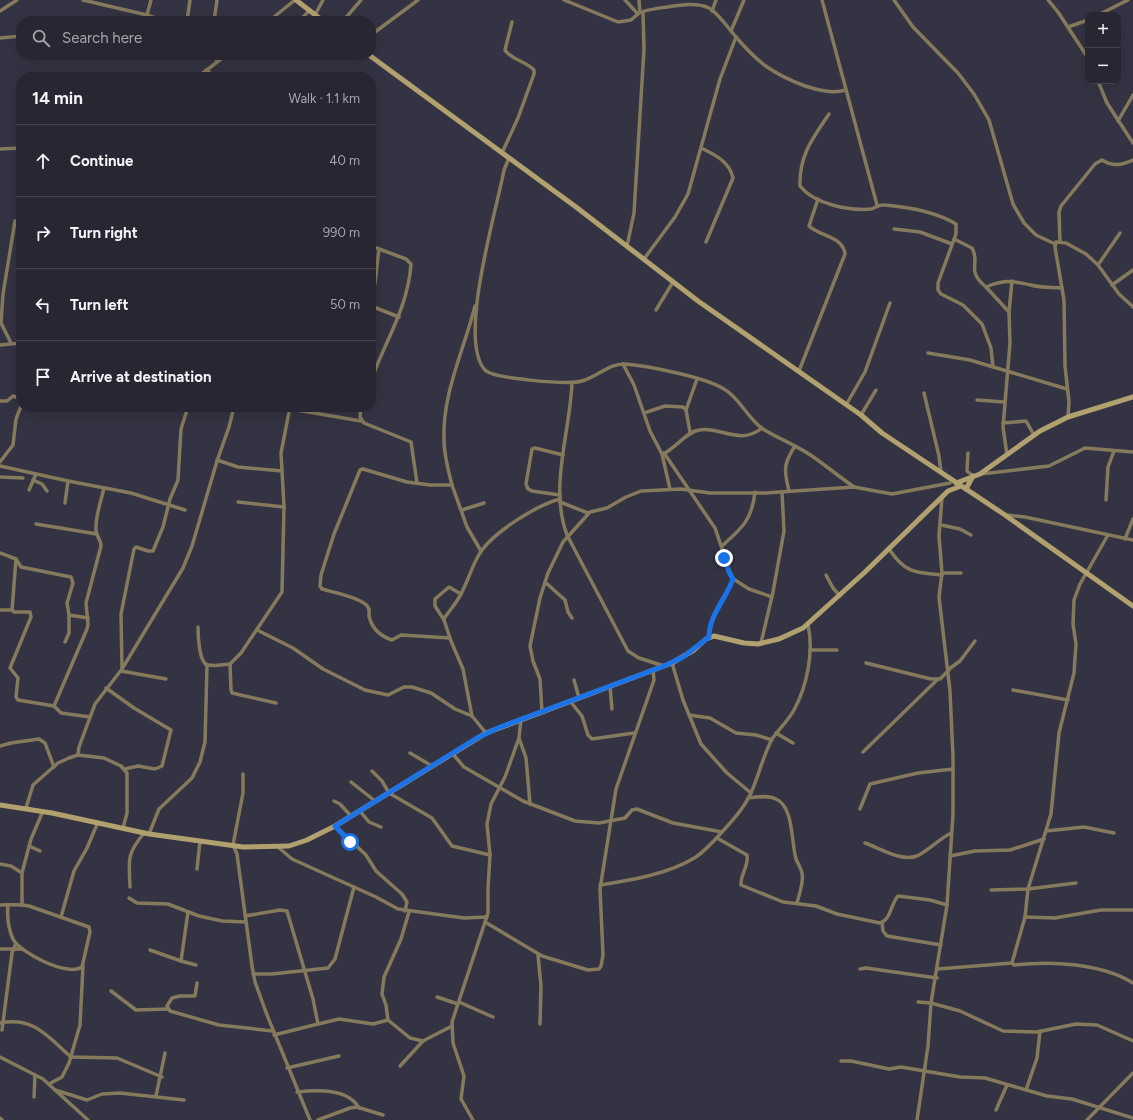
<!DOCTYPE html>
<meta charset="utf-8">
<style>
:root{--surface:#272632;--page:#2f2e3a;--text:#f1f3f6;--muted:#a4a5ac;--line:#43434d}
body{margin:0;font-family:Figtree,sans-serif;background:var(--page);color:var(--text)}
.controls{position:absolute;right:12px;top:12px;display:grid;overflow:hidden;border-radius:8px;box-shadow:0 4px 16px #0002}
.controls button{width:36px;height:36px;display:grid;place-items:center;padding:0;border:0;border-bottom:1px solid var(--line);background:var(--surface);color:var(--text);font:20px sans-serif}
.stop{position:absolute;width:12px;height:12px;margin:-9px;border:3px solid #1a73e8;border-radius:50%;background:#fff}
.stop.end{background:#1a73e8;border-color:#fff;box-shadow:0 1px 4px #0008}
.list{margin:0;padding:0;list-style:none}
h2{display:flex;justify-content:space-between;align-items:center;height:52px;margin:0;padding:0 16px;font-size:17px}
h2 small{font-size:13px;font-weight:400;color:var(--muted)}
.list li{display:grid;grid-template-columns:26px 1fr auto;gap:12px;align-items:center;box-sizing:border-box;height:72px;padding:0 16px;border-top:1px solid var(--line)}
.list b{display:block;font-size:15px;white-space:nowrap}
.list em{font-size:13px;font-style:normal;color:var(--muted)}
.icon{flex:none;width:22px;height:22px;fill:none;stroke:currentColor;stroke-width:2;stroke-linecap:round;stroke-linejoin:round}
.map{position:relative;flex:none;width:1133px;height:1120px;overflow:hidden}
.search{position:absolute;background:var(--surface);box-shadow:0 4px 16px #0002;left:16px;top:16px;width:360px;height:44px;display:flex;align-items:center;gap:10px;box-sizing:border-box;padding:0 14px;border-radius:16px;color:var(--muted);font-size:15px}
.panel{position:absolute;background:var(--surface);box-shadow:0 4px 16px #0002;left:16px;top:72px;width:360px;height:340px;border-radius:16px}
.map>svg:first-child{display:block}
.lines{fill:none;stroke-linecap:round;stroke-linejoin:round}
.minor{stroke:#857a5c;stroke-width:3.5}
.secondary{stroke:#b1a16f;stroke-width:5}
.route{stroke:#1a73e8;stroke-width:5}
</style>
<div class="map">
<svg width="1133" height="1120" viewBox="0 0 1133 1120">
<rect width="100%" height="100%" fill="#343343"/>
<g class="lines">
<g class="minor">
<polyline points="83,0 147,15 164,21"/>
<polyline points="564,0 618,22 631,20 638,14"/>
<path d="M625,0L638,14C642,10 660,8 667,7C680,5 697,2 709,8C718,13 729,29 736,37C758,63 773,74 805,86C818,90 832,94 846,90"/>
<polyline points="639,0 640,12"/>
<polyline points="822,0 877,205"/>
<polyline points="894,0 913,27 958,73 974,94 989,120 1013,204 1024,223 1036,235 1055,244"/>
<polyline points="1048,0 1058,12 1088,58"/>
<polyline points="0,11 17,0"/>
<polyline points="712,11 716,0"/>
<polyline points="147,15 151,0"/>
<polyline points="315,15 323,0"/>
<polyline points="1098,15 1128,0"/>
<polyline points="187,21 190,0"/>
<polyline points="214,21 217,0"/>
<polyline points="269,21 295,0"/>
<polyline points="299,21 310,10"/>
<polyline points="343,21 361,0"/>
<polyline points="1068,27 1088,20"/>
<polyline points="731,31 744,0"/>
<polyline points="371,35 418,0"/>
<polyline points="0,38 21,36"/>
<polyline points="211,55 218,61"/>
<polyline points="206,70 215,77"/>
<polyline points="198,77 226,55"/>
<polyline points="1098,81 1107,103 1133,143"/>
<path d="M829,114C813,138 799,155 800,186C814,204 849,211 871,209C876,208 878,204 885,205C908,207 936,212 956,224V234L938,283V290L941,294L963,305L982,324L991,348L993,367"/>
<polyline points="1118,121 1133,95"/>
<path d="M701,148C714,154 730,162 733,178L706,242"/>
<polyline points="0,149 21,148"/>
<path d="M502,153L518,118L534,74V70C526,61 511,60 505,50L512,22"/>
<path d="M509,158L504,170C497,209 457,340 485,370C494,379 569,385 582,381C597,377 610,363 625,364C648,366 705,377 724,389C740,398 747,418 763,429C779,439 796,445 812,456C826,466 840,477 854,487"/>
<polyline points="894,229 920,232 952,244"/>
<path d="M954,239L972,248C981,263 965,270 986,287C1006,279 1011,281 1031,285C1041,288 1052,287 1062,288"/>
<path d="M1060,242L1059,212L1061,206L1095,164L1102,160C1113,167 1122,165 1133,160"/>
<path d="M371,246L406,259L411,264C408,308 385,341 371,381"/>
<polyline points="627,246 634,213 644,49 643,12"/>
<polyline points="644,259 675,217 688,194 720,79 736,37"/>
<polyline points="1098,265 1120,233"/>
<polyline points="1112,285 1133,270"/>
<polyline points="986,287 1009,312"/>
<polyline points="371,296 375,283 379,249"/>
<polyline points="371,306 399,317"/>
<polyline points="656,310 673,282"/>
<polyline points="11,343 1,323 3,294 15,221"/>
<polyline points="0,345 21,343"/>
<polyline points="928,353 970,360 1067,389"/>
<polyline points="623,364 634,385 650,431 662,454 670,489"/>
<path d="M799,371L845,254C843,236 819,236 809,226L818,199"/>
<path d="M572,383C570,433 549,487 567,535L628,651L639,658L664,666"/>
<polyline points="924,393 939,456 941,472"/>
<polyline points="977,400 1004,402"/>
<polyline points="0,401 7,401 13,396 21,399"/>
<polyline points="846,405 865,372 890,303"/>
<polyline points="279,407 361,421"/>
<polyline points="361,407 360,417 364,423 411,442 417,483"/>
<polyline points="686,410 697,379"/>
<polyline points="644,413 665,406 683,407 686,410 690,432"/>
<polyline points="861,415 876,390"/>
<polyline points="1068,417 1069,402 1065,366 1064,300 1055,247 1056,242 1066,243 1086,254 1098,265 1119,294 1133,307"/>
<polyline points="1003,423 1026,421 1034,435"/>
<polyline points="664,453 715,528 732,578 749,589 772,597"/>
<polyline points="968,453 967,471 973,476"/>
<path d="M663,454C676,448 686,432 699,430C720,426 740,446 762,428"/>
<polyline points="1007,455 1003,427 1010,343 1009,312 1012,281"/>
<polyline points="217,460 238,467 282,471"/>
<polyline points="0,462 13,445 16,419 21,406"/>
<polyline points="0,466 68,481 131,493 185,510"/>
<polyline points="981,474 1049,466 1085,448 1133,452"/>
<polyline points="0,477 23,478"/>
<polyline points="33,480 42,484 47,491"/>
<path d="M452,485C448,470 444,455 444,440C442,394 464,350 475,306"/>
<polyline points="29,490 36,474"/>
<path d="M789,491C784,471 783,464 795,446"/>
<polyline points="560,495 532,491 528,489 526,484 532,449 535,448 563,455"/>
<polyline points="1106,500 1108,467 1114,451"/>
<polyline points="238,502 284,507"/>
<polyline points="560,502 588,513"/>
<polyline points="65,503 68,481"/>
<polyline points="462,510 484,503"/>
<polyline points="1006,515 1025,517 1133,540"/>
<polyline points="36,524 97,534"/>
<polyline points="941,525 960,529 971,535"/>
<polyline points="1125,539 1133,519"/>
<path d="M722,546C742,528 752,520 755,492"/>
<path d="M889,549C905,573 915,573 942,575"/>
<polyline points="0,553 16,559 21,567 71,577 73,583 67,603 69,615 88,618"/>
<polyline points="16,559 12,610 14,612 30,612 31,617 10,668 18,678 16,697 18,700 54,706"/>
<polyline points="942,573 961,573"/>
<polyline points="826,575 833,588 840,596"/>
<polyline points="545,582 565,600 568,612 572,618"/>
<polyline points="0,610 12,610"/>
<polyline points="444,620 435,606 435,599 449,587 461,594"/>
<path d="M198,627C198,635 199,664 208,665C214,666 223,665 230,664L241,653L282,592L284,507L281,453L290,407"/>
<polyline points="257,630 293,648 323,669 365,690 388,695 404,687 412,687 431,693 455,709 472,716"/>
<path d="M709,637C709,615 726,599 733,579"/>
<path d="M450,638L401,635L392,640C380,636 372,629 369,616C369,613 370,610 368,607C363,598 332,592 322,589L320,586L321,575L334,534L360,470L363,469L407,482L430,485H452L467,527L481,551"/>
<polyline points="65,642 69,633 69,615"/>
<polyline points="761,643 773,592 784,531 782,492"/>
<polyline points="810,650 837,650"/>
<polyline points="672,663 683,700 701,744 727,773 751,793"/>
<polyline points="866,663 931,679 940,679 949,670"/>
<polyline points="230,664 231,690 232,693 276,703"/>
<polyline points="122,668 121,614 134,549 136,547 148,551 153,551 163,527 170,499 178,480 181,429 188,407"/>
<polyline points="949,669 960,661 975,641"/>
<polyline points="121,671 166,679"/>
<polyline points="574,680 579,698"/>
<polyline points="610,686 612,709"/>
<polyline points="106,688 134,708 171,730 162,766 155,769 138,766 125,769"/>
<polyline points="1013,690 1068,700"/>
<polyline points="570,701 582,716 588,735 592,739 634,733"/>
<polyline points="542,712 540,679 533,661 530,646 540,598 548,573 563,542 590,512 607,508 626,497 641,491 681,489 710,493 765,493 854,487 892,494 950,483"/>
<polyline points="689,715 710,718 736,733 756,735 772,740"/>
<path d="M90,717L61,713L54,706L87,629L88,624L86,603L101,546C101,539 96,536 96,530C95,517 101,501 104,488"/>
<path d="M486,733L472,716L463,669L451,641L444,620L445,617C451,609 458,601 462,592C469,579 473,562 482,550C496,531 537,505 560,499"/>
<polyline points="776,733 793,743"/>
<polyline points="519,738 526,758 530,804"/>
<polyline points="0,746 11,743 39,739 45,743 54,767"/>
<polyline points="863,752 938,679"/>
<polyline points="410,753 432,766"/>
<polyline points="452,753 464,767 523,801 575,821 599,823 625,818 632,810 637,809 673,823 722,832"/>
<polyline points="78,755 79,747 95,704 122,669 183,568 192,546 217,461 229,427 234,407"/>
<polyline points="372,771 382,781 389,793 432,818 452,846 490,855"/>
<polyline points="243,774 243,793 233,845 237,854 252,966 255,982 267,1015 310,1120"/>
<polyline points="351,782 375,801"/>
<path d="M748,798C757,797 768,795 776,799C794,807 791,842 796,859C798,864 801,868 802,873C804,883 799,894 797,903"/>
<polyline points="334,801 340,804 351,816"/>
<polyline points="26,808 33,785 58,763 69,758 78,755 104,758 121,766 127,773 127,813 123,828"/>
<polyline points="860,809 870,784 918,773 953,769"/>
<polyline points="360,811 369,822 381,827"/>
<polyline points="335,826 366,855 376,871 402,894 407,902 405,911"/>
<polyline points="1046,831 1084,827 1114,833"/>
<polyline points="149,834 159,809 192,778 200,762 205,742 207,665"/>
<path d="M717,838L747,855C749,866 740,875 741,885L783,902L816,906L837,914L880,923C891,920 891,903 898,896L930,900L947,905"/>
<path d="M865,843C880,848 901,862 917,856C928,851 939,839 951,833"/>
<polyline points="29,846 40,851"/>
<polyline points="278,847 292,859 376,897 398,909 464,918 487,917"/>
<polyline points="950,856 975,851 1010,850 1044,839"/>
<polyline points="0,864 11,866 22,873 22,905"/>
<polyline points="197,869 200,841"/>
<polyline points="22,873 31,839 43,811"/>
<path d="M600,885C632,880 669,874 696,857C706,850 714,841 722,832C733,820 744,808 751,793C759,775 763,756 772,739C779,729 788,721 794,710C807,686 814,652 808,625"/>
<path d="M130,887C129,860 126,855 144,833"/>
<polyline points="991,890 1028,889 1076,883"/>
<polyline points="129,898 137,903 168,904 199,916 222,921 246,922"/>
<path d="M0,905C10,905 19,904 29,906L89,927L90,932L82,967C68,977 20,953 13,939C8,928 7,916 8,905"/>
<polyline points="245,916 280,910 287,911 313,999 318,1024 274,1035"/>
<polyline points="61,917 74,871 87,848 98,822"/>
<polyline points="1025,917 1055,918 1101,910 1133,910"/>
<polyline points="485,922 542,956 588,970 599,969 601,966 603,955 600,889 616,789 654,680 653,670"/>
<polyline points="882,922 883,931 887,936 941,945"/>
<polyline points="0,949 23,949"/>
<polyline points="150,950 181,961 188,912"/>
<polyline points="538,955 541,986 540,1024"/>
<polyline points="181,961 196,965"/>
<polyline points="1012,963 1025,917 1028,889 1051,814 1059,733 1074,673 1076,644 1073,624 1074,600 1080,584 1108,535"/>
<polyline points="860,969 866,968 937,978"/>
<path d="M938,969L1012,963L1014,965C1051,961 1101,963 1133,983"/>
<polyline points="253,974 272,974 328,968 335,959 354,887"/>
<polyline points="197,983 195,996 180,996 172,998 167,1006 170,1011 219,1025 273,1031"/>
<polyline points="111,991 136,1010 168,1009"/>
<polyline points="437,997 458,1004"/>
<polyline points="459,1002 493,1017"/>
<polyline points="918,1002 931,1003 960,1011 1003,1031 1037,1032 1076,1024 1097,1025 1133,1041"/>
<polyline points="388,1020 386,1005 382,994 384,977 401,939 409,912"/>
<path d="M0,1023C34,1016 48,1037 71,1057L117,1058L162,1077"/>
<polyline points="318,1024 339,1019 373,1024 388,1020 410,1038 423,1041"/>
<polyline points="2,1030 12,953 16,943"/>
<polyline points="0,1057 43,1079 88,1120"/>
<polyline points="841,1061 851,1061 889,1069 901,1067 960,1077 985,1078 1047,1096 1072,1099 1133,1118"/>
<polyline points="400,1066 423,1041 452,1026"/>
<polyline points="287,1068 339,1056"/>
<polyline points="49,1084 62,1077 69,1063 80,1025 83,966"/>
<polyline points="55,1090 87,1100 102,1094 120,1093 184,1100"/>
<polyline points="1026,1090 1037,1058 1040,1031"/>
<path d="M297,1092C317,1090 348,1088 359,1108"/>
<polyline points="156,1096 165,1053"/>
<polyline points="34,1097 35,1075"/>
<polyline points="996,1110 1007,1085"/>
<polyline points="0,1118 2,1120"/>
<polyline points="318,1120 350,1108 357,1107 383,1115"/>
<polyline points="473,1120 461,1099 464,1076 453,1043 452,1022 488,913 488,889 490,855 487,824 491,804 505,777 519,738 521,719"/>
<polyline points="917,1120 928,1046 931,1003 947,905 953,814 953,757 950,691 939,597 942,573 939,536 942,497"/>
<polyline points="1087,1120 1133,1073"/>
</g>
<g class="secondary">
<polyline points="296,0 323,21"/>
<polyline points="369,55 576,207 698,301 861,415 882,433 1005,515 1133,606"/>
<polyline points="956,483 980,474 1040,431 1068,417 1133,397"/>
<polyline points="966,489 973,476"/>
<polyline points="0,805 52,813 149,834 200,841 243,847 289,846 307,840 335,826 486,733 672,663 694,650 706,639 714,636 744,643 758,644 779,639 803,628 865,572 948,491 961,486"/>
</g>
</g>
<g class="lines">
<path class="route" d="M350,842L335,826L477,738L498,728L664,666L683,657L709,637C709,615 726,599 733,579L729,572L724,558"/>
</g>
</svg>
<div class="controls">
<button>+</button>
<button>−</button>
</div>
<div class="stop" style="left:350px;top:842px"></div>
<div class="stop end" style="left:724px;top:558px"></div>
<div class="search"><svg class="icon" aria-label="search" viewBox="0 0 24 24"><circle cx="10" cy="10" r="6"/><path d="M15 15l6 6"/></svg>Search here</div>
<section class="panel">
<h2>14 min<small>Walk · 1.1 km</small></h2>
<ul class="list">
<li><svg class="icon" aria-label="ahead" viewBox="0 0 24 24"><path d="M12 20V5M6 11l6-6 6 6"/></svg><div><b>Continue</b></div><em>40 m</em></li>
<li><svg class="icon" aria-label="right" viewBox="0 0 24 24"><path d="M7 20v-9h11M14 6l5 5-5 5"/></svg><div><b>Turn right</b></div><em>990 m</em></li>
<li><svg class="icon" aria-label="left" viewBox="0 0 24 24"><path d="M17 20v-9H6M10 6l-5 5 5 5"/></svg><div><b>Turn left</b></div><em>50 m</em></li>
<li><svg class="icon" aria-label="arrive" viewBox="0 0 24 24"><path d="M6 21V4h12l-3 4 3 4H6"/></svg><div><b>Arrive at destination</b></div></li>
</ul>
</section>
</div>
